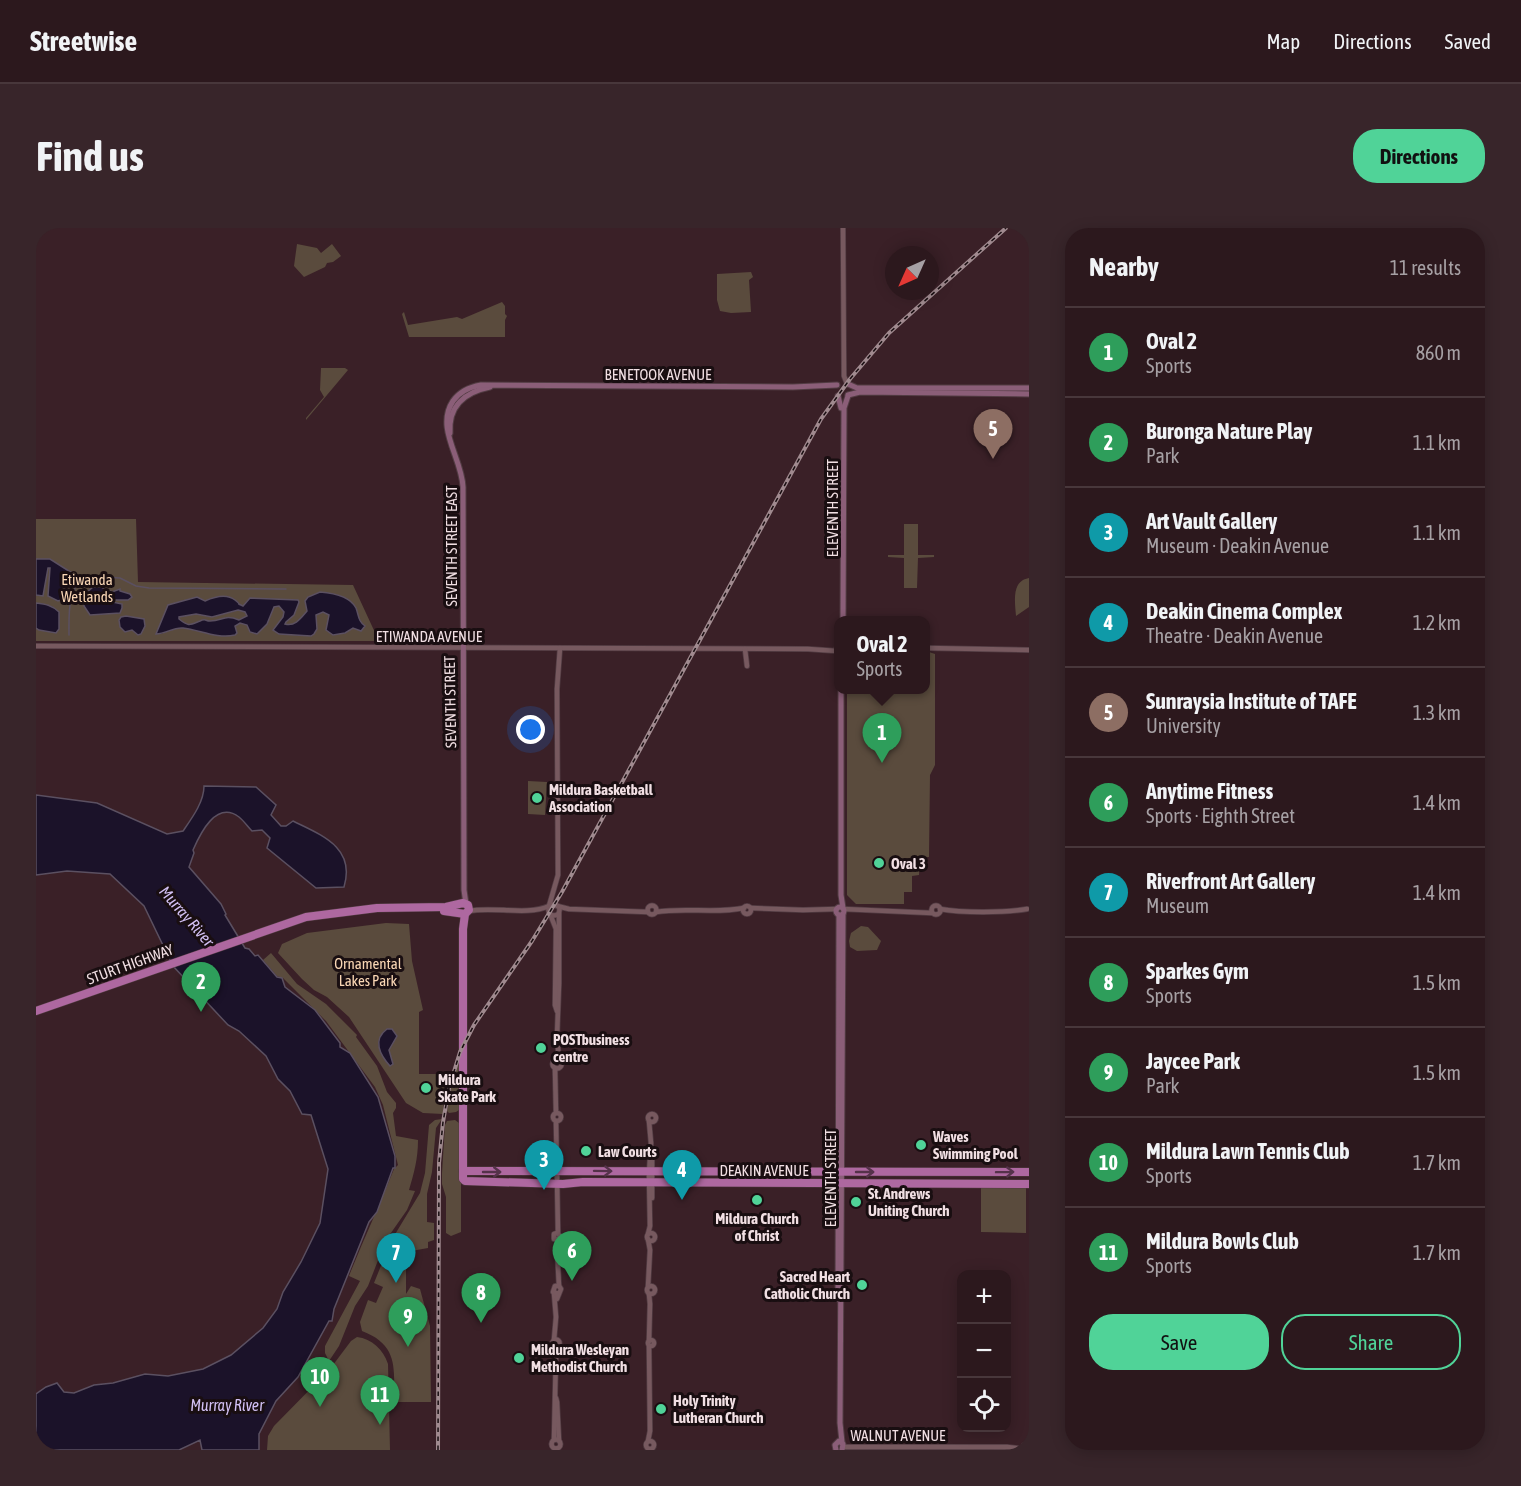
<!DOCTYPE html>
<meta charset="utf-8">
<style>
:root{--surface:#2c181d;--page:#38252a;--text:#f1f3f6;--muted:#a6a0a4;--line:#48373b;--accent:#50d398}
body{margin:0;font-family:"Asap Condensed",sans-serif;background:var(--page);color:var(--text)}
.controls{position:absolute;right:18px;bottom:18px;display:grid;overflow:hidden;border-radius:12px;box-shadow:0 3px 15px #0003}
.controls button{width:54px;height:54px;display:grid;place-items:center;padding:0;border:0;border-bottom:2px solid var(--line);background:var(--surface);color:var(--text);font:30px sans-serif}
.compass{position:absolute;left:849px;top:18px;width:54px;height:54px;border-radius:50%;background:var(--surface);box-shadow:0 3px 15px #0003;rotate:225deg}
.you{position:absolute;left:495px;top:502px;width:21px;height:21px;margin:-15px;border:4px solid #fff;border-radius:50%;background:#1a73e8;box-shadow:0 0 0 9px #1a73e833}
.badge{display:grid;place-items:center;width:39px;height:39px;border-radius:50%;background:var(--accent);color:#fff;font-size:20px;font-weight:700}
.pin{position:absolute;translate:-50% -50px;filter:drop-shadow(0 2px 3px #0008)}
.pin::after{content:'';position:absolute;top:32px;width:21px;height:18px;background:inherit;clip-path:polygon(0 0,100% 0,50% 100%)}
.popup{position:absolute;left:798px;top:388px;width:96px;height:78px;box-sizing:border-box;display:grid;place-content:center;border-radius:12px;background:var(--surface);filter:drop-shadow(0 2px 4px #0005);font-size:20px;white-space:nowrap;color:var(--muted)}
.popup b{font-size:22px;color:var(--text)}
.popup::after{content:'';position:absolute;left:50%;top:100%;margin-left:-12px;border:12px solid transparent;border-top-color:var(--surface)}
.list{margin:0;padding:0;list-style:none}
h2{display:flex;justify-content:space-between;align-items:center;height:78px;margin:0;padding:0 24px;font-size:26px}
h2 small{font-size:20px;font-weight:400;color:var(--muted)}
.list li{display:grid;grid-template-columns:39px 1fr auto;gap:18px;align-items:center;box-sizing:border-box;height:90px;padding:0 24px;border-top:2px solid var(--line)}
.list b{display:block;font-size:22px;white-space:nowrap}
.list p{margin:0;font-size:20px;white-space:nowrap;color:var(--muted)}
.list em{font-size:20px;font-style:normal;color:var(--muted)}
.actions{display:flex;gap:12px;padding:18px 24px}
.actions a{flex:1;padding:14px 0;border:2px solid var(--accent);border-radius:24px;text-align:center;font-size:21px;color:var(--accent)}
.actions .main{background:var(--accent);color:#111}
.icon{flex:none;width:33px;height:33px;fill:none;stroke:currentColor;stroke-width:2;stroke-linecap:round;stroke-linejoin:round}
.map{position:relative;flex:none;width:993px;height:1222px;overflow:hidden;border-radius:24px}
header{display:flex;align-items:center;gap:36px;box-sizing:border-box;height:84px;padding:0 30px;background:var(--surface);border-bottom:2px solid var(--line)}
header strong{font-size:28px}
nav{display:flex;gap:33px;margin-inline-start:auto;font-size:21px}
.intro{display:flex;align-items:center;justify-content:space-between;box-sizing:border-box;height:144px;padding:0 36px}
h1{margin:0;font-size:42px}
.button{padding:15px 27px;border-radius:24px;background:var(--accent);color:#111;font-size:21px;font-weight:700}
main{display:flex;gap:36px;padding:0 36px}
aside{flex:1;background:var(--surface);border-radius:24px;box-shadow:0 3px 15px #0003}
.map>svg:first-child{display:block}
.green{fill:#5a4b3d}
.water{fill:#1b1229;stroke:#5b5061;stroke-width:1.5;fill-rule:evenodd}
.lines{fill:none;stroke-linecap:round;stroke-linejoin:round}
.stream{stroke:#5b5061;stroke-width:1.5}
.tertiary-casing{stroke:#523c43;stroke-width:6}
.secondary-casing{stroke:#523c43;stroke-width:7}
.trunk-casing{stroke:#523c43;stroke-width:9}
.tertiary{stroke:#77595f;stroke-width:4.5}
.secondary{stroke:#8b5e78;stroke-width:5}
.trunk{stroke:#ae68a0;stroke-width:8}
.rail-casing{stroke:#a08a8f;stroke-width:4}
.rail{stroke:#190e11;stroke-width:1.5;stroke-dasharray:4.5;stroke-linecap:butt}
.oneway{stroke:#55324a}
.poi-dot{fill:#50d398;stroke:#190e11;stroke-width:2}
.labels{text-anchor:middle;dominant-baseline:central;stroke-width:6;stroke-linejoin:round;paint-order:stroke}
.street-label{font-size:15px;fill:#f1dfe3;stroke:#190e11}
.park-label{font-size:15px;fill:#fad7b5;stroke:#190e11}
.poi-label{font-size:15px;font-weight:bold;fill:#f1dfe3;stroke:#190e11;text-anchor:start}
.water-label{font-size:16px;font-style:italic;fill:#d2c0f4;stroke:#190e11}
</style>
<header>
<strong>Streetwise</strong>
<nav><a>Map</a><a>Directions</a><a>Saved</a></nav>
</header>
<div class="intro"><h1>Find us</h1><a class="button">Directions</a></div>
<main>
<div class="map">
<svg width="993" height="1222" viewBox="0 0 993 1222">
<rect width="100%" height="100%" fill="#3a2027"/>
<g class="green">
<polygon points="261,16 281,20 285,25 296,16 305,28 297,34 291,35 289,39 268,49 258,38"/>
<polygon points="715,44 717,49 713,52 715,84 695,85 684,83 681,72 681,46"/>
<polygon points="466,74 469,78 469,86 471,88 469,92 469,109 373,109 366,86 368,84 372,97 421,89 426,91"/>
<polygon points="285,140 309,140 312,142 270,192 270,190 288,169 284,162"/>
<polygon points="0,291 100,291 102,354 317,357 342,411 340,413 0,413"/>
<polygon points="868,296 882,296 882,327 898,327 898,329 882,330 881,360 868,360 868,330 852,329 852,327 868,327"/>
<path d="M993,350V379L980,388C979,374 975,353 993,350Z"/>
<polygon points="890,423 899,426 899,537 894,547 893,629 887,629 887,632 884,632 883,647 876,648 876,664 868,664 868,676 820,676 811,667 811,462 890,462"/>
<polygon points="492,553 511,554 509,587 492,586"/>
<polygon points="350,695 373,696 376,733 387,782 383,784 383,846 401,846 409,853 407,886 387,885 370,875 313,789 291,769 278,762 266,751 242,725 246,716 271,705"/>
<polygon points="825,698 832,699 845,713 841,722 821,723 814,719 813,713 815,705"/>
<path d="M235,725L261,756L290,776L321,807L320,809L341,838L351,864L360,875V880L357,885L360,908L382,912C382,931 378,945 373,962L379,963L371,982L350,1012L332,1058L319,1078L303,1118L293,1133L289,1125V1118L324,1053L313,1048C327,1012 344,977 358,941L362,937L347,877L339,859L290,793L247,750L241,748L227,732Z"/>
<polygon points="423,831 423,882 420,884 413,885 411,883 415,857"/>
<path d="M406,891L400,900L396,944L391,966V994L398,995V1012L392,1014V1020L370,1024V1066L375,1058L384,1061L394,1098L395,1174H358C358,1141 363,1117 326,1103L324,1094L332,1072L340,1075L347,1059L338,1055L355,1013L384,965L389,945L393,897L399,892Z"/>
<polygon points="419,892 423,895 425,907 425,1004 415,1008 410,1005 410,969 406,956 406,945 409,897 411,893"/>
<polygon points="945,959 990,959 990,1005 945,1004"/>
<path d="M321,1109C336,1111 347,1121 352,1136L354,1222H231L232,1208L238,1198L294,1141L315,1113Z"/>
</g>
<g class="water">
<path d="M0,331H14L36,345V347C28,355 25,361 25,372L22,373L12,368L14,340H12L7,368L0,367Z"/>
<polygon points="57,359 65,359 76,364 84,361 84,363 94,366 96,369 92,372 76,372 76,374 86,376 86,380 84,385 54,387 48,378 49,366"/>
<path d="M284,364C296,365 314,368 320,380C323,388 322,393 329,398L325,403L317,400L309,405L297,407L290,402L293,387L287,384L280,387L281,401L278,406L275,408L243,406L237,402L247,389L248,384L243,378L238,379L231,396L221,406L214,404L211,397L204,395L199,398L201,405L199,407C181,411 164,402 147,400C137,399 130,406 120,406L132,377L161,369L169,373C178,369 190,365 199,372C207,378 198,374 207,378L214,370L262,372L263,374L258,387L250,394L249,396C259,399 265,390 271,383L269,373L272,369ZM202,382L209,384L211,388L203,392C188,386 187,393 174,393C169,393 170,390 164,393C154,397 153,399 143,391V389L160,386L176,389Z"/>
<path d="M0,375C9,376 16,377 23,384V401L20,405L3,402L0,400Z"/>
<polygon points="90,388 108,391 109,398 105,406 102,407 96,402 89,404 84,399 83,392 85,389"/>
<path d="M168,558L220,559L240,577L235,587L245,598H250L257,593C285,607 320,619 308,659L280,660L231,620L234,610L226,602L216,603C212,599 208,593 203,589C180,572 164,606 157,622L158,625L153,639L185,676L190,686L189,687L209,720L213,721L219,728L222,727L241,749L246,750L249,759L279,782L304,815V819L314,825L342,869L359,928V940H357L341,984L333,994L298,1081L296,1093H293L262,1149L240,1173L223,1206V1222H166L164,1212L143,1222H0V1166L10,1159L21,1155L28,1164L38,1165L58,1157L77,1155L109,1146L132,1148L167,1141L195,1127L227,1100L241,1081L247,1064L265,1034L284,995L292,941L275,887L266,886L254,863L242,851L230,828L203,803L192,797L137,738L108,678L74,646L31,643L0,647V567L61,575L131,606L147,603C156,590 168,574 168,558Z"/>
<path d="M351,801H356L361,808L353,822L357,836L354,838C344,827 336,812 351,801Z"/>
</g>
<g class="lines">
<path class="stream" d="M33,407C33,387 31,361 49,348L84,350L100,358L113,360L250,361"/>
<g class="tertiary-casing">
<g id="tertiary">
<polyline points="807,0 808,148 811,156"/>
<polyline points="0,418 772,421 801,423"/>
<polyline points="890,420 993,422"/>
<polyline points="709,421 711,438"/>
<circle cx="518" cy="682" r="5.5"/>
<circle cx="900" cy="682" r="4.5"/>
<circle cx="616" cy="682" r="4.5"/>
<circle cx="711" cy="682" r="4"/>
<polyline points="513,678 522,647 521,461 524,420"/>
<polyline points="521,678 533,681 612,684"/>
<polyline points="715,680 767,682 801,681"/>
<polyline points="807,681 896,685"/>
<path d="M904,681C925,685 969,685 991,681"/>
<path d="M433,683C457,678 491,688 513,678"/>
<path d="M620,684C649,679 679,686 708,680"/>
<polyline points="523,685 523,756 521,809 523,832"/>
<polyline points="514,686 520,701 519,777 521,783"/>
<circle cx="521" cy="836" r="4.5"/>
<polyline points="519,840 520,885"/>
<circle cx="521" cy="889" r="4"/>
<circle cx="616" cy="890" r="4"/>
<polyline points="520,893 522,1005"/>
<polyline points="616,928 616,970"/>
<circle cx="615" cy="1009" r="4"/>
<polyline points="612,1006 614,998 613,946 615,915 613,893"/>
<polyline points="523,1011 518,1011 518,1006 521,1005 524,1008 521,1020 523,1058"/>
<polyline points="612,1011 614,1022 612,1059"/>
<circle cx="615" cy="1062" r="4"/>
<polyline points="518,1065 520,1089 518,1112"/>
<polyline points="521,1071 525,1061 523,1058 519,1058 517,1064 523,1066"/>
<circle cx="520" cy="1115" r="3.5"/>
<circle cx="615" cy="1115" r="3"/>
<polyline points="613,1113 614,1076 613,1066"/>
<polyline points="520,1170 521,1174 523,1213"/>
<circle cx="520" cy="1216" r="4.5"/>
<polyline points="518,1212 520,1125 522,1118"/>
<circle cx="614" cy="1217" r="4"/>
<polyline points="612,1213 614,1203 613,1118"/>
<polyline points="988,1217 993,1214"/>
<polyline points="807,1219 971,1219 989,1221"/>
</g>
</g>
<g class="secondary-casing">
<g id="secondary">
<polyline points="812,156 821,160 993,160"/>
<polyline points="812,167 824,164 993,166"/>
<polyline points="802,168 805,180"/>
<path d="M414,205C412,178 429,164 454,159"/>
<polyline points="807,392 808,180 812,168"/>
<polyline points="802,417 801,420 802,424"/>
<polyline points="805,462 805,667 807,680"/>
<path d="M430,676L428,662L427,259C426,230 399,200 417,173C424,163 434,159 445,157L757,159L801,157"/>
<circle cx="804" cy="683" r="4"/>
<polyline points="802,1071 803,687"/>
<polyline points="806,1214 804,1195 807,686"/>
<polyline points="800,1222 799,1217 803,1213 807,1216 806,1222"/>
</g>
</g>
<g class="trunk-casing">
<g id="trunk">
<polyline points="408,683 429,686"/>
<polyline points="0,783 270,689 341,680 410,679 427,675 432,677 433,682 429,686 427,701 427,951 429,953 527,956 547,954 993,956"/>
<polyline points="427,943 993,944"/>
</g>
</g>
<use href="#tertiary" class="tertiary"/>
<use href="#secondary" class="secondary"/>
<use href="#trunk" class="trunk"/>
<g class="rail-casing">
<polyline id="rail" points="402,1222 403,935 407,894 413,860 424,824 438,797 496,713 526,664 785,191 814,151 853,105 970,0"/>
</g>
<use href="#rail" class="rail"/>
</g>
<defs><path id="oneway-shaft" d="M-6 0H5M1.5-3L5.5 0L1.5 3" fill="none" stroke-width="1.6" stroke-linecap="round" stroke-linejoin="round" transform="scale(1.5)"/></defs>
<g class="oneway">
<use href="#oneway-shaft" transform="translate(567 943) rotate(1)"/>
<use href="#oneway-shaft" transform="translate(456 944)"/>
<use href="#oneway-shaft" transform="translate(829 944)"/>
<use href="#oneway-shaft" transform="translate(969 944) rotate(-1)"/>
</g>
<g class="poi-dot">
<circle cx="501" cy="570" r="6"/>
<circle cx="843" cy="635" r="6"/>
<circle cx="505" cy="820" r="6"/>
<circle cx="390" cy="860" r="6"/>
<circle cx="885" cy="917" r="6"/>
<circle cx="550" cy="923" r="6"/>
<circle cx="721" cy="972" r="6"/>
<circle cx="820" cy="974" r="6"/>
<circle cx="826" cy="1057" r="6"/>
<circle cx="483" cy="1130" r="6"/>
<circle cx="625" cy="1181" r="6"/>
</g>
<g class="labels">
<g class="street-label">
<text x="622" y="146">BENETOOK AVENUE</text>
<text transform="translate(796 280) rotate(-90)">ELEVENTH STREET</text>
<text transform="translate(415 318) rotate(-90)">SEVENTH STREET EAST</text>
<text x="393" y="408">ETIWANDA AVENUE</text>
<text transform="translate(414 474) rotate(-91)">SEVENTH STREET</text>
<text transform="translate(94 736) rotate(-20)">STURT HIGHWAY</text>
<text x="728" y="942">DEAKIN AVENUE</text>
<text transform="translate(794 950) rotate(-90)">ELEVENTH STREET</text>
<text x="862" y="1207">WALNUT AVENUE</text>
</g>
<g class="park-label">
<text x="51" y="351">Etiwanda<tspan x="51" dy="17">Wetlands</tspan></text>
<text x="332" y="735">Ornamental<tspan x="332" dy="17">Lakes Park</tspan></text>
</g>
<g class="poi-label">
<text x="513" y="561">Mildura Basketball<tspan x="513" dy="17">Association</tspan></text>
<text x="855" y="635">Oval 3</text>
<text x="517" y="811">POSTbusiness<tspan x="517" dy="17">centre</tspan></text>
<text x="402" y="851">Mildura<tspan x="402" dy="17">Skate Park</tspan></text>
<text x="897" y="908">Waves<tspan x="897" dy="17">Swimming Pool</tspan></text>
<text x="562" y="923">Law Courts</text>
<text x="832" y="965">St. Andrews<tspan x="832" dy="17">Uniting Church</tspan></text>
<text x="721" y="990" text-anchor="middle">Mildura Church<tspan x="721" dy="17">of Christ</tspan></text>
<text x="814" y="1048" text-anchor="end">Sacred Heart<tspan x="814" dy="17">Catholic Church</tspan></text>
<text x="495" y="1121">Mildura Wesleyan<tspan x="495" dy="17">Methodist Church</tspan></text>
<text x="637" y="1172">Holy Trinity<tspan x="637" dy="17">Lutheran Church</tspan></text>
</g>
<g class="water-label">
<text transform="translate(151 688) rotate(49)">Murray River</text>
<text x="191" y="1177">Murray River</text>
</g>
</g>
</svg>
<div class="controls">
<button>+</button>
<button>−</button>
<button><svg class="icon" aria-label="locate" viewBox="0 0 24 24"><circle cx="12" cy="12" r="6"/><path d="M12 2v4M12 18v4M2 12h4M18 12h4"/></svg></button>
</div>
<svg class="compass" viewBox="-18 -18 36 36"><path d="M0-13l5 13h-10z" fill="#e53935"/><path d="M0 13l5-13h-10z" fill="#a6a0a4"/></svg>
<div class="you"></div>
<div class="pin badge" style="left:846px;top:535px;background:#2e9e5b">1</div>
<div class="popup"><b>Oval 2</b>Sports</div>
<div class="pin badge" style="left:165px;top:784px;background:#2e9e5b">2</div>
<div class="pin badge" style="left:508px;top:962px;background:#0f9aa8">3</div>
<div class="pin badge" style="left:646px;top:972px;background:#0f9aa8">4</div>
<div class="pin badge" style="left:957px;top:231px;background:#8d6e63">5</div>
<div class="pin badge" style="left:536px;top:1053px;background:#2e9e5b">6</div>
<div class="pin badge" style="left:360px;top:1055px;background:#0f9aa8">7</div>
<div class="pin badge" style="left:445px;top:1095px;background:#2e9e5b">8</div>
<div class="pin badge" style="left:372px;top:1119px;background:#2e9e5b">9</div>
<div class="pin badge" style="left:284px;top:1179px;background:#2e9e5b">10</div>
<div class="pin badge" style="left:344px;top:1197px;background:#2e9e5b">11</div>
</div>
<aside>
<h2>Nearby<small>11 results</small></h2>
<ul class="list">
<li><span class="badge" style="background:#2e9e5b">1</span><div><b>Oval 2</b><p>Sports</p></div><em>860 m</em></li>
<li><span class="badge" style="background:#2e9e5b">2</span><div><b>Buronga Nature Play</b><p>Park</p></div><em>1.1 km</em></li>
<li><span class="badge" style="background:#0f9aa8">3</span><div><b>Art Vault Gallery</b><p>Museum · Deakin Avenue</p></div><em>1.1 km</em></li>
<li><span class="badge" style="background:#0f9aa8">4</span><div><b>Deakin Cinema Complex</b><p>Theatre · Deakin Avenue</p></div><em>1.2 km</em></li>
<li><span class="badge" style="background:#8d6e63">5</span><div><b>Sunraysia Institute of TAFE</b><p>University</p></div><em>1.3 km</em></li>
<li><span class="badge" style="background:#2e9e5b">6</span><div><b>Anytime Fitness</b><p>Sports · Eighth Street</p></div><em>1.4 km</em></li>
<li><span class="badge" style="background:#0f9aa8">7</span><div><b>Riverfront Art Gallery</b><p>Museum</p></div><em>1.4 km</em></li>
<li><span class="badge" style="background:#2e9e5b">8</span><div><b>Sparkes Gym</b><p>Sports</p></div><em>1.5 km</em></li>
<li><span class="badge" style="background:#2e9e5b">9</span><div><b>Jaycee Park</b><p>Park</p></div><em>1.5 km</em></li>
<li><span class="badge" style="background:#2e9e5b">10</span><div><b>Mildura Lawn Tennis Club</b><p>Sports</p></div><em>1.7 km</em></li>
<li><span class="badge" style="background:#2e9e5b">11</span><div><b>Mildura Bowls Club</b><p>Sports</p></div><em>1.7 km</em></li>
</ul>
<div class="actions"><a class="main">Save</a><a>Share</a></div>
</aside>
</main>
